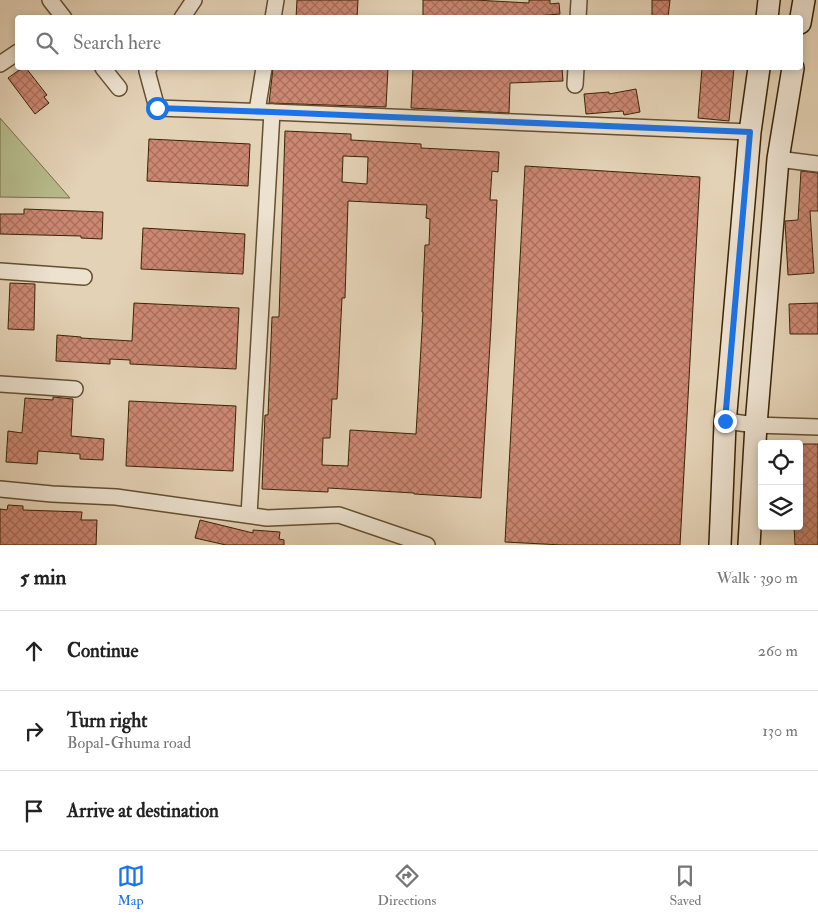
<!DOCTYPE html>
<meta charset="utf-8">
<style>
:root{--surface:#fff;--page:#f6f6f6;--text:#222;--muted:#767676;--line:#e0e0e0;--accent:#1a73e8}
body{margin:0;font-family:"IM FELL Double Pica",serif;background:var(--page);color:var(--text)}
.controls{position:absolute;right:15px;bottom:15px;display:grid;overflow:hidden;border-radius:5px;box-shadow:0 2px 8px #0003}
.controls button{width:45px;height:45px;display:grid;place-items:center;padding:0;border:0;border-bottom:1px solid var(--line);background:var(--surface);color:var(--text);font:25px sans-serif}
.stop{position:absolute;width:15px;height:15px;margin:-11px;border:4px solid #1a73e8;border-radius:50%;background:#fff}
.stop.end{background:#1a73e8;border-color:#fff;box-shadow:0 1px 5px #0008}
.list{margin:0;padding:0;list-style:none}
h2{display:flex;justify-content:space-between;align-items:center;height:65px;margin:0;padding:0 20px;font-size:21px}
h2 small{font-size:16px;font-weight:400;color:var(--muted)}
.list li{display:grid;grid-template-columns:32px 1fr auto;gap:15px;align-items:center;box-sizing:border-box;height:80px;padding:0 20px;border-top:1px solid var(--line)}
.list b{display:block;font-size:19px;white-space:nowrap}
.list p{margin:0;font-size:16px;white-space:nowrap;color:var(--muted)}
.list em{font-size:16px;font-style:normal;color:var(--muted)}
.icon{flex:none;width:28px;height:28px;fill:none;stroke:currentColor;stroke-width:2;stroke-linecap:round;stroke-linejoin:round}
.map{position:relative;flex:none;width:818px;height:545px;overflow:hidden}
.search{position:absolute;background:var(--surface);box-shadow:0 2px 8px #0003;left:15px;right:15px;top:15px;height:55px;display:flex;align-items:center;gap:12px;box-sizing:border-box;padding:0 18px;border-radius:5px;color:var(--muted);font-size:19px}
.sheet{height:305px;background:var(--surface)}
nav{display:flex;justify-content:space-around;align-items:center;box-sizing:border-box;height:70px;border-top:1px solid var(--line);background:var(--surface);font-size:14px;color:var(--muted)}
nav a{display:grid;justify-items:center;gap:2px}
nav .on{color:var(--accent)}
.map>svg:first-child{display:block}
.green{fill:#b6bb8c;stroke:#786f48}
.building{fill:url(#building-cross-hatch);stroke:#392304;fill-rule:evenodd}
.lines{fill:none;stroke-linecap:round;stroke-linejoin:round}
.street-casing{stroke:#644f30;stroke-width:18}
.secondary-casing{stroke:#392304;stroke-width:24}
.street{stroke:#ede2d0;stroke-width:15}
.secondary{stroke:#ede2d0;stroke-width:21}
.route{stroke:#1a73e8;stroke-width:6}
</style>
<div class="map">
<svg width="818" height="545" viewBox="0 0 818 545">
<defs>
<pattern id="building-cross-hatch" width="8" height="8" patternUnits="userSpaceOnUse" patternTransform="scale(1.25)"><rect width="8" height="8" fill="#cc8773"/><path d="M0 0l8 8M0 8l8-8" fill="none" stroke="#a76e5c"/></pattern>
</defs>
<rect width="100%" height="100%" fill="#e4d2b6"/>
<filter id="stains"><feTurbulence type="fractalNoise" baseFrequency=".004" numOctaves="4"/><feColorMatrix values="0 0 0 0 .2 0 0 0 0 .09 0 0 0 0 .02 0 0 0 .5 -.17"/></filter>
<radialGradient id="worn" r=".72"><stop offset=".6" stop-color="#630" stop-opacity="0"/><stop offset="1" stop-color="#630" stop-opacity=".3"/></radialGradient>
<polygon class="green" points="0,118 70,198 0,197"/>
<g class="building">
<polygon points="297,0 358,0 357,18 296,18"/>
<polygon points="423,0 475,0 529,3 529,0 550,0 550,4 559,3 560,14 513,18 423,18"/>
<polygon points="652,0 670,0 668,18 652,18"/>
<polygon points="22,68 26,68 47,95 44,97 49,103 35,114 8,78"/>
<polygon points="273,68 388,68 386,107 269,103"/>
<polygon points="413,68 490,68 530,69 530,68 562,68 563,81 510,83 509,113 411,108"/>
<polygon points="702,68 734,68 729,121 698,118"/>
<polygon points="636,89 640,112 624,115 623,111 586,114 584,94 609,92 609,94"/>
<path d="M285,131L351,134V140L421,144V148L499,152L498,172L492,171L490,200H497L491,326L481,498L414,494V493L328,488V492L262,489L265,415H268L272,317H279ZM343,156L368,157L367,184L342,182ZM348,201L427,205L426,218L430,219L429,245H425L422,312H423L416,434L350,430L348,466L322,465L323,438H330L332,399H337L342,298H345Z"/>
<polygon points="149,139 250,144 248,186 147,181"/>
<polygon points="525,166 700,177 680,545 562,545 505,542"/>
<polygon points="801,171 818,173 818,211 810,211 814,273 788,275 785,221 798,220"/>
<polygon points="24,209 103,212 102,239 81,238 81,236 0,234 0,214 24,214"/>
<polygon points="143,228 245,234 243,274 141,269"/>
<polygon points="10,283 35,284 34,330 8,329"/>
<polygon points="134,303 239,308 236,369 130,364 130,360 110,359 110,364 56,361 57,335 81,337 81,338 132,341"/>
<polygon points="818,303 818,334 790,334 789,304"/>
<polygon points="53,397 73,399 71,436 104,439 103,460 80,459 80,454 38,451 37,464 6,462 8,431 22,433 25,398 53,400"/>
<polygon points="129,401 236,406 233,471 126,466"/>
<polygon points="799,444 818,444 818,545 795,545 794,526 799,526"/>
<polygon points="8,505 23,506 23,510 82,512 81,520 97,520 96,545 0,545 0,509 7,510"/>
<polygon points="200,520 253,533 253,530 280,532 279,539 284,540 284,545 226,545 195,538"/>
</g>
<g class="lines">
<g class="street-casing">
<g id="street">
<polyline points="50,0 64,18"/>
<polyline points="182,18 194,0"/>
<polyline points="273,18 276,0"/>
<polyline points="578,18 579,0"/>
<polyline points="0,64 18,52"/>
<polyline points="103,68 119,88"/>
<polyline points="149,68 147,71 157,108 272,112 750,132"/>
<polyline points="575,85 576,68"/>
<polyline points="257,111 264,68"/>
<polyline points="778,159 818,164"/>
<polyline points="0,271 84,277"/>
<polyline points="0,384 75,389"/>
<polyline points="725,421 756,425 818,427"/>
<polyline points="0,489 52,494 116,497 267,518 339,515 427,545"/>
<polyline points="249,515 272,112"/>
</g>
</g>
<g class="secondary-casing">
<g id="secondary">
<polyline points="767,18 769,0"/>
<polyline points="800,23 804,0"/>
<polyline points="720,545 725,424 750,132 759,68"/>
<polyline points="749,545 756,425 778,159 793,68"/>
</g>
</g>
<use href="#street" class="street"/>
<use href="#secondary" class="secondary"/>
</g>
<g class="lines">
<polyline class="route" points="157,108 272,112 750,132 725,421"/>
</g>
<rect width="100%" height="100%" filter="url(#stains)"/>
<rect width="100%" height="100%" fill="url(#worn)"/>
</svg>
<div class="controls">
<button><svg class="icon" aria-label="locate" viewBox="0 0 24 24"><circle cx="12" cy="12" r="6"/><path d="M12 2v4M12 18v4M2 12h4M18 12h4"/></svg></button>
<button><svg class="icon" aria-label="layers" viewBox="0 0 24 24"><path d="M12 4l9 5-9 5-9-5zM3 14l9 5 9-5"/></svg></button>
</div>
<div class="stop" style="left:157px;top:108px"></div>
<div class="stop end" style="left:725px;top:421px"></div>
<div class="search"><svg class="icon" aria-label="search" viewBox="0 0 24 24"><circle cx="10" cy="10" r="6"/><path d="M15 15l6 6"/></svg>Search here</div>
</div>
<section class="sheet">
<h2>5 min<small>Walk · 390 m</small></h2>
<ul class="list">
<li><svg class="icon" aria-label="ahead" viewBox="0 0 24 24"><path d="M12 20V5M6 11l6-6 6 6"/></svg><div><b>Continue</b></div><em>260 m</em></li>
<li><svg class="icon" aria-label="right" viewBox="0 0 24 24"><path d="M7 20v-9h11M14 6l5 5-5 5"/></svg><div><b>Turn right</b><p>Bopal-Ghuma road</p></div><em>130 m</em></li>
<li><svg class="icon" aria-label="arrive" viewBox="0 0 24 24"><path d="M6 21V4h12l-3 4 3 4H6"/></svg><div><b>Arrive at destination</b></div></li>
</ul>
</section>
<nav>
<a class="on"><svg class="icon" aria-label="map" viewBox="0 0 24 24"><path d="M3 6l6-2 6 2 6-2v14l-6 2-6-2-6 2zM9 4v14M15 6v14"/></svg>Map</a>
<a><svg class="icon" aria-label="directions" viewBox="0 0 24 24"><path d="M12 3l9 9-9 9-9-9zM9 14v-3h6M13 9l2 2-2 2"/></svg>Directions</a>
<a><svg class="icon" aria-label="saved" viewBox="0 0 24 24"><path d="M7 4h10v16l-5-4-5 4z"/></svg>Saved</a>
</nav>
